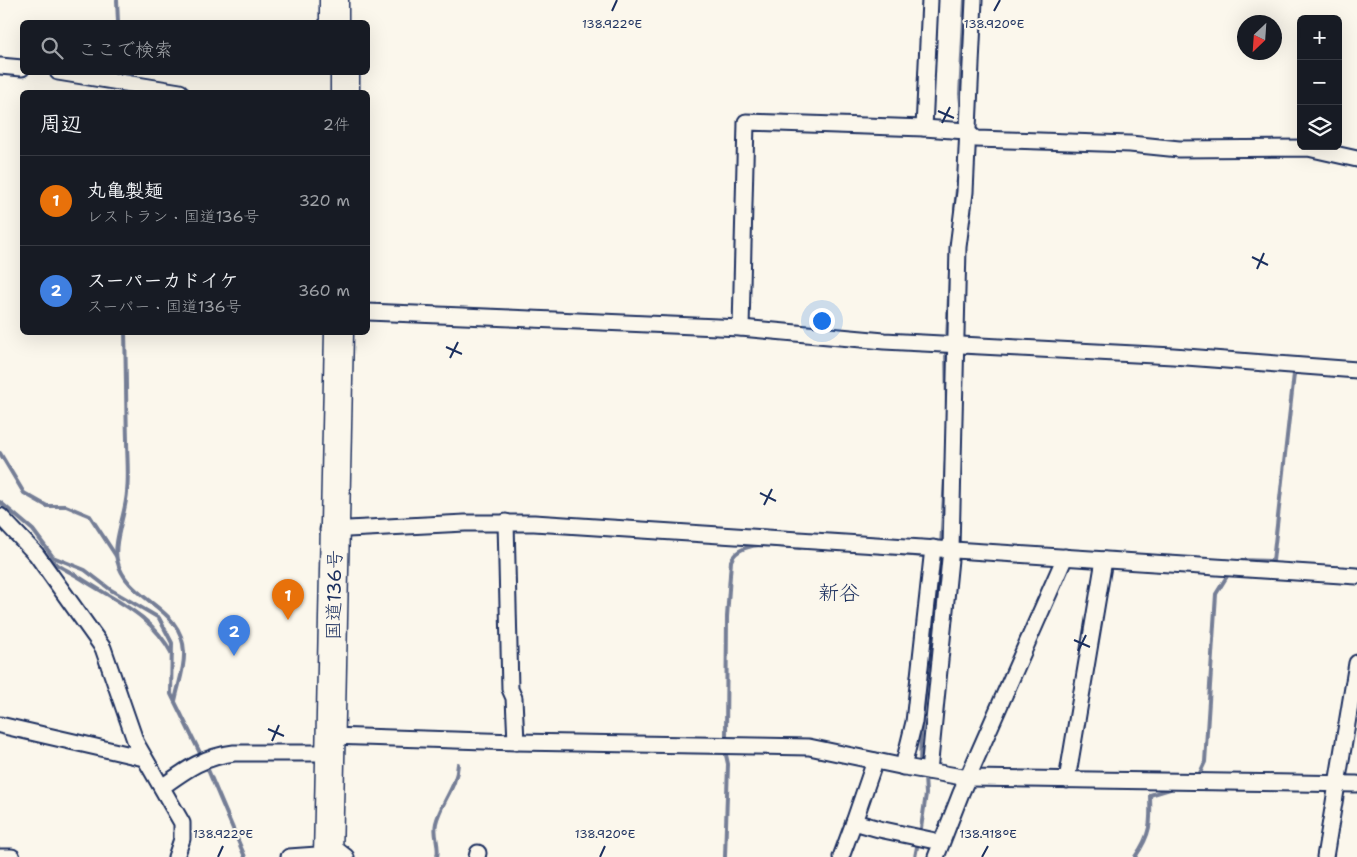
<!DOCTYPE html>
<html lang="ja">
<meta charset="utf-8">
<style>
:root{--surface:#171b24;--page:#242831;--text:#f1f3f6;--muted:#9ea1a6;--line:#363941;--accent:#b45309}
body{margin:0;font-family:"Shantell Sans","Klee One",sans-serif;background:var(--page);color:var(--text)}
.controls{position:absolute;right:15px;top:15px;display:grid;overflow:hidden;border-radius:8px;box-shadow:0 5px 20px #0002}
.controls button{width:45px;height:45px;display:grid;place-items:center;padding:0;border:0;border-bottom:1px solid var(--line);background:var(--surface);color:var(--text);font:25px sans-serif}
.compass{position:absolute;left:1237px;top:15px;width:45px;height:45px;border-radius:50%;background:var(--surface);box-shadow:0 5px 20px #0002;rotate:205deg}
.you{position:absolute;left:821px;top:320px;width:18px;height:18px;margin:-12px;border:4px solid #fff;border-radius:50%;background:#1a73e8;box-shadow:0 0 0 8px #1a73e833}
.badge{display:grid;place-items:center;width:32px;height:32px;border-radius:50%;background:var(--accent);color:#fff;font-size:16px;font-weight:700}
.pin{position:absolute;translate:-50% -41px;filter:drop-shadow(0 1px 2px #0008)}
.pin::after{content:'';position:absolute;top:26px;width:18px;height:15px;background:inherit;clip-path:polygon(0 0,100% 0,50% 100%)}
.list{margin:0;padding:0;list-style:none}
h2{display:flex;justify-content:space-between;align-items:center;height:65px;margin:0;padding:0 20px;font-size:21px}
h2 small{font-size:16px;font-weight:400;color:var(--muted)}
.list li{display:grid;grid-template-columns:32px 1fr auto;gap:15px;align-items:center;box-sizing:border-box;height:90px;padding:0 20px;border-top:1px solid var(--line)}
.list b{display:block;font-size:19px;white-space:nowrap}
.list p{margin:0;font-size:16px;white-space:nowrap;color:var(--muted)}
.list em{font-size:16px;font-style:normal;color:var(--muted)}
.icon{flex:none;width:28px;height:28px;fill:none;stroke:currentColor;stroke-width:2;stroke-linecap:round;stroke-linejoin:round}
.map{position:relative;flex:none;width:1357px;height:857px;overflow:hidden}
.search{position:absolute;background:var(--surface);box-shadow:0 5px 20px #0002;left:20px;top:20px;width:350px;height:55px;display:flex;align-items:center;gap:12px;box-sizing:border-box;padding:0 18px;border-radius:8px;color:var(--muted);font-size:19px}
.panel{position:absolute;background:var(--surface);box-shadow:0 5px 20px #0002;left:20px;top:90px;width:350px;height:245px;border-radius:8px}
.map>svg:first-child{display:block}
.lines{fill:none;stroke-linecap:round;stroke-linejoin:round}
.stream{stroke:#747e96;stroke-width:4}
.street-casing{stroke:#1b2f5e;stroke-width:19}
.highway-casing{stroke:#1b2f5e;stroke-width:31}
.street{stroke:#fbf7ec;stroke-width:15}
.highway{stroke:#fbf7ec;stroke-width:28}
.ticks{fill:none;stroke:#1b2f5e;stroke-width:2}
.labels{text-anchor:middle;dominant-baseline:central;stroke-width:4;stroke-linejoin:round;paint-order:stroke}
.street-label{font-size:19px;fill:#1b2f5e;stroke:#fbf7ec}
.quarter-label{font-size:21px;fill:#1b2f5e;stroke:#fbf7ec}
.ticks-label{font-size:12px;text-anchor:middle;fill:#1b2f5e;stroke:#fbf7ec;stroke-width:4;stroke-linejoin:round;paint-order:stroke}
</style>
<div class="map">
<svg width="1357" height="857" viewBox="0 0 1357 857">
<rect width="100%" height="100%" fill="#fbf7ec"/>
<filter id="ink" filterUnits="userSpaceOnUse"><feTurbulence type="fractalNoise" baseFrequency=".02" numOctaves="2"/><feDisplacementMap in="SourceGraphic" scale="10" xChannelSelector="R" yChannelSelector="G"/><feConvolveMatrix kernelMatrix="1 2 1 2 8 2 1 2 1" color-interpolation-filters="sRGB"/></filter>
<g filter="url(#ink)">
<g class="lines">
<g class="stream">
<polyline points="117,0 118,22"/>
<polyline points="122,91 122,92"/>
<polyline points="962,112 960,94 965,0"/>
<polyline points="955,209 958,179"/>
<path d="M125,332C126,368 126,404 127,439C127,457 129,474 127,492C126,512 113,542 117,560C127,602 182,605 184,652C185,668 178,685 175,701"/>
<polyline points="947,341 950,273"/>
<polyline points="946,348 947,411"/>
<polyline points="0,453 24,493 47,506 66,506 90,516 116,556"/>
<polyline points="0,502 33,530 53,557 85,570 111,590 159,618 172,643 171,694 203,759"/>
<polyline points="18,524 34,541"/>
<polyline points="770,545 800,548"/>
<polyline points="941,546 946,461"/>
<path d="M42,550C57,568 63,567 82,579C117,602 151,614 172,654"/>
<polyline points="889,553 924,556"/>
<polyline points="1237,564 1241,560 1273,561 1294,374"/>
<path d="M726,736L727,617L731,561C735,549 751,545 763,545"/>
<polyline points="206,765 245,857"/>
<polyline points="920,765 921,731 941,553"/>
<polyline points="1199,775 1205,762 1216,594 1229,573"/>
<polyline points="920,835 926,794 925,776"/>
<path d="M437,857C440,845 433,835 436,823C441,802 457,787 458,764"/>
<polyline points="725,857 728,764 726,755"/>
<polyline points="915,857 918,842"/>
<path d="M1135,857C1151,834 1151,823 1150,795L1170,789"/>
</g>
<g class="street-casing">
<g id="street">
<polyline points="0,66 22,68"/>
<polyline points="58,72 180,92"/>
<polyline points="924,128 930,0"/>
<polyline points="368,312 741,328 884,341 1173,356 1357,370"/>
<polyline points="741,328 746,122 924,128 966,131 976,139 1130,144 1179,149 1308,148 1357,159"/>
<polyline points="0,516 36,554 103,648 136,743 182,823 182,839 176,857"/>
<polyline points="506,522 510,689 514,698 516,742"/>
<polyline points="328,530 465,523 534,523 1357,576"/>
<polyline points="0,725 144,758"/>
<polyline points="331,736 516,742 809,747 905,767 968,778 1357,784"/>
<polyline points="903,767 914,722 933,548"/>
<polyline points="929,771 951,549 958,247 965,192 974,0"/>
<polyline points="1067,780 1104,560"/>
<path d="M162,787C187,769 203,757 234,753H331"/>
<polyline points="854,822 875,761"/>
<polyline points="328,843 346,857"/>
<polyline points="0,857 12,857"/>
<polyline points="289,857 317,855"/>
<polyline points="477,857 478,853"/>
<polyline points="841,857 854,822 879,829 940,842"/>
<polyline points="936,857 961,793 1065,557"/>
<polyline points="1325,857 1357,663"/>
</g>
</g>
<g class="highway-casing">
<g id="highway">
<polyline points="334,22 334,0"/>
<polyline points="345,92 345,72"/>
<polyline points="328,857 339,332"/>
</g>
</g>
<use href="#street" class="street"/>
<use href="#highway" class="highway"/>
</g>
</g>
<path class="ticks" d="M612,11L617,0M994,11L1000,0M938,111L954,118M942,123L950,107M1252,257L1268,265M1257,269L1264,253M446,347L462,354M450,358L458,342M760,493L776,501M764,505L772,489M1074,640L1090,647M1078,651L1086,635M268,729L284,736M272,741L279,725M218,857L223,846M600,857L605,846M982,857L988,846"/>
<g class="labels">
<g class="street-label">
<text transform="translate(334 595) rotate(-89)">国道136号</text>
</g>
<g class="quarter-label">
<text x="839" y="593">新谷</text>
</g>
</g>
<g class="ticks-label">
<text x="612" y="28">138.922°E</text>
<text x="994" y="28">138.920°E</text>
<text x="223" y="838">138.922°E</text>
<text x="605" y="838">138.920°E</text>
<text x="988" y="838">138.918°E</text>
</g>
</svg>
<div class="controls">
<button>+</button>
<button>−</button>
<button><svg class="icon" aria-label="layers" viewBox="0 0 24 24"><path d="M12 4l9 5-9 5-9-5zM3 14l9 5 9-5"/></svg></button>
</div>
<svg class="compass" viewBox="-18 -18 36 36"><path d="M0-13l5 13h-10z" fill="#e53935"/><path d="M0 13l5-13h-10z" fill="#9ea1a6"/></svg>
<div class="you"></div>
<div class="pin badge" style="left:288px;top:620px;background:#e8710a">1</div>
<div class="pin badge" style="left:234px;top:656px;background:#3f7fe0">2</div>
<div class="search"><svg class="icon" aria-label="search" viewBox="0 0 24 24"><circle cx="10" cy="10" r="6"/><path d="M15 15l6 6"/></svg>ここで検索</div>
<section class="panel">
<h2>周辺<small>2件</small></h2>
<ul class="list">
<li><span class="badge" style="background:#e8710a">1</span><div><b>丸亀製麺</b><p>レストラン · 国道136号</p></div><em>320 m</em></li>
<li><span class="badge" style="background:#3f7fe0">2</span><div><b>スーパーカドイケ</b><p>スーパー · 国道136号</p></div><em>360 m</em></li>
</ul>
</section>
</div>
